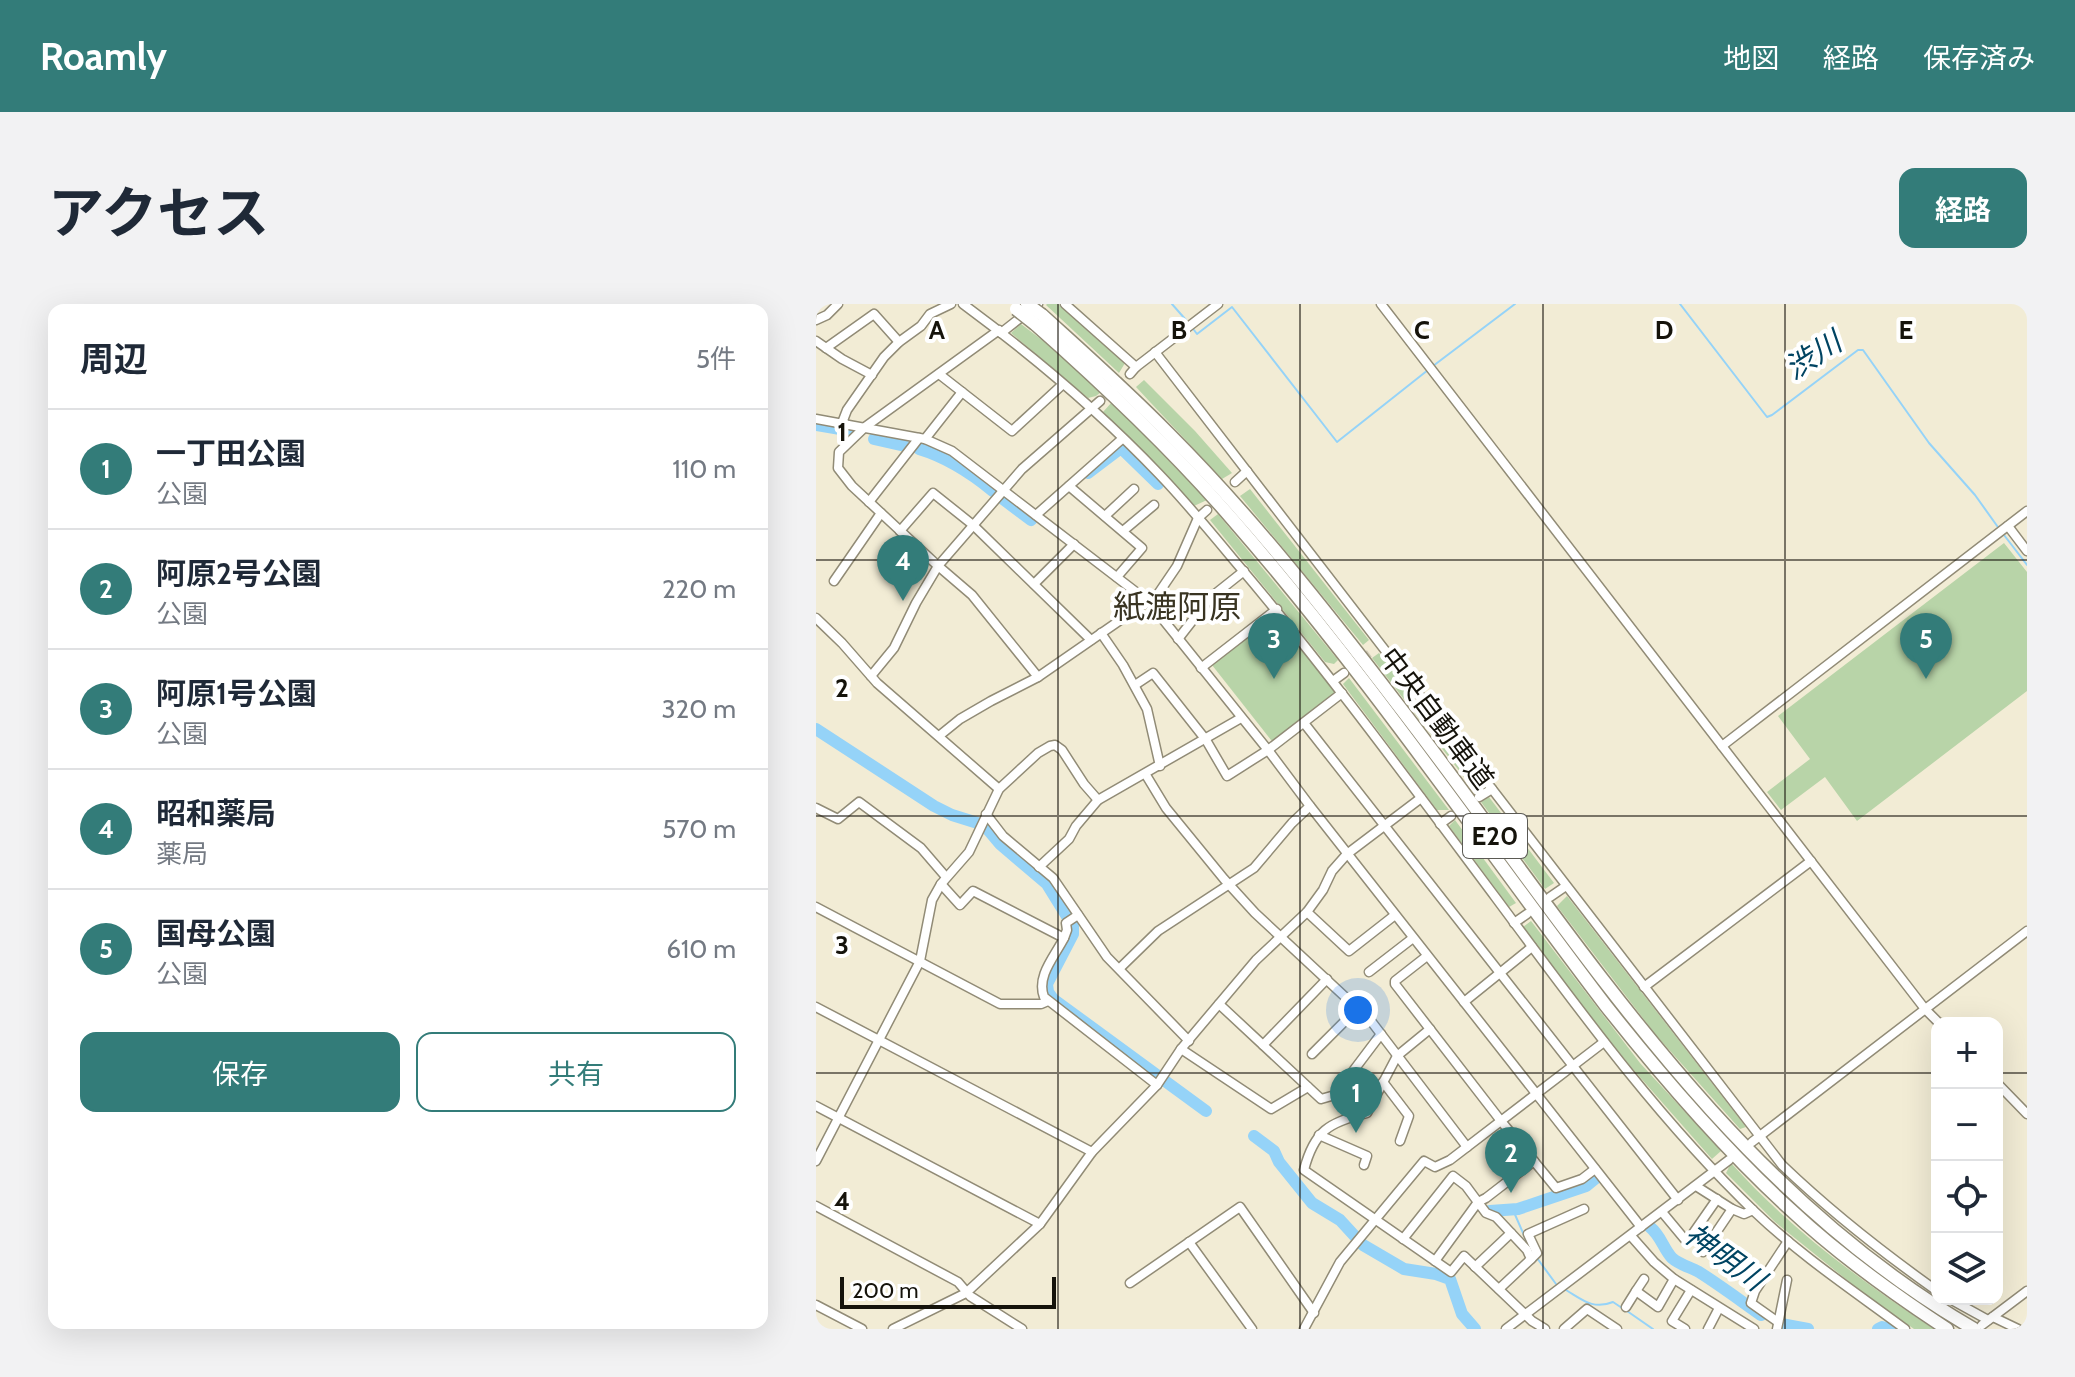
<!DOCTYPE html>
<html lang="ja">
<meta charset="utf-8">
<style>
:root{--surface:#fff;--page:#f2f2f3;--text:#1f2937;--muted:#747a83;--line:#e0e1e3;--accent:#337c79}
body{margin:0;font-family:Cabin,"Noto Sans JP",sans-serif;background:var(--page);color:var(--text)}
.controls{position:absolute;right:24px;bottom:24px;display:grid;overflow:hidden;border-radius:16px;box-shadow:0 8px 32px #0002}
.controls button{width:72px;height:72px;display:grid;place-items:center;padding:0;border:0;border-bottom:2px solid var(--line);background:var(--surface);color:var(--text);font:40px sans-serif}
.scale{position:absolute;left:24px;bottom:20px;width:216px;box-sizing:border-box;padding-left:8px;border:4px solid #15130b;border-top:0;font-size:22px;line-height:28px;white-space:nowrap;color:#15130b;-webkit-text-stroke:6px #fff;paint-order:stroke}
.you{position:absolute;left:542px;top:706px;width:28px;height:28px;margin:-20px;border:6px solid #fff;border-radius:50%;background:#1a73e8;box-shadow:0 0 0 12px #1a73e833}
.badge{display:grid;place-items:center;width:52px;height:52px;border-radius:50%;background:var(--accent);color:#fff;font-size:26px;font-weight:700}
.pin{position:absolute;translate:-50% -66px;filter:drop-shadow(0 2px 4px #0008)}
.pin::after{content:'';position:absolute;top:42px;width:28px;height:24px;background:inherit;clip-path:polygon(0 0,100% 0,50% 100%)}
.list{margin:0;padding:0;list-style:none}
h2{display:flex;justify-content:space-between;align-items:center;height:104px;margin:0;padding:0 32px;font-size:34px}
h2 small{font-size:26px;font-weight:400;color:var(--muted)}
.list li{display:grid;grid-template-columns:52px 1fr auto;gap:24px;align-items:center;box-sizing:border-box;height:120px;padding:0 32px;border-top:2px solid var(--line)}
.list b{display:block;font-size:30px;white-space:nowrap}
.list p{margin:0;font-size:26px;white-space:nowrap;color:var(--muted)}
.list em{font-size:26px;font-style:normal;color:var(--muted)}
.actions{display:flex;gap:16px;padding:24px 32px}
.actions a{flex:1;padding:18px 0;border:2px solid var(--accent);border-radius:16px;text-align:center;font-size:28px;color:var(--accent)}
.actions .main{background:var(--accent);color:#fff}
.icon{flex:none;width:44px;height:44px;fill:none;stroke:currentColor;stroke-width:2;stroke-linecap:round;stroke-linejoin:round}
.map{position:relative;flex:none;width:1211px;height:1025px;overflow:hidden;border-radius:16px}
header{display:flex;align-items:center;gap:48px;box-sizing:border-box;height:112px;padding:0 40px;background:var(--accent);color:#fff}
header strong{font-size:38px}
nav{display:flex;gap:44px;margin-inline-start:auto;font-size:28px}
.intro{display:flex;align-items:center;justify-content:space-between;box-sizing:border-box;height:192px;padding:0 48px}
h1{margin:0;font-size:56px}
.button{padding:20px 36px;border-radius:16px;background:var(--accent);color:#fff;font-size:28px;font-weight:700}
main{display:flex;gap:48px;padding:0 48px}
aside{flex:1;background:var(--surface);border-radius:16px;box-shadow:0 8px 32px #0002}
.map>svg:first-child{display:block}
.green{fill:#b8d4a8}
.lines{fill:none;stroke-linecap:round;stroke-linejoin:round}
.stream{stroke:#95d3f8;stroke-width:2}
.river{stroke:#95d3f8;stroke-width:12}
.minor-tunnel{stroke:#d1cbb7;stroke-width:8;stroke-dasharray:8 4;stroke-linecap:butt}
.minor-casing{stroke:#918b76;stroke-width:11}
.highway-casing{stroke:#918b76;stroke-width:15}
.minor{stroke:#fff;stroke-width:8}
.highway{stroke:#fff;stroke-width:12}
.highway-bridge-casing{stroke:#918b76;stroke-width:15;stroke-linecap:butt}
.highway-bridge{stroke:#fff;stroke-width:12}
.grid{fill:none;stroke:#15130b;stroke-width:2;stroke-opacity:0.55}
.labels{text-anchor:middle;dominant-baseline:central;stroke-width:8;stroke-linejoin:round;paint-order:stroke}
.shield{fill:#fff;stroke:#5b5a54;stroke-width:2}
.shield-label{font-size:26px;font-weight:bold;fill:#15130b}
.street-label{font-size:28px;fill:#15130b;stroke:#fff}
.water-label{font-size:30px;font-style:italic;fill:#004462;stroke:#fff}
.quarter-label{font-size:32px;fill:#393422;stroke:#fff}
.grid-label{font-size:26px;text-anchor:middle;font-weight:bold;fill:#15130b;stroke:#fff;stroke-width:8;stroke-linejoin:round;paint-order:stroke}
</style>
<header>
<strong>Roamly</strong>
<nav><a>地図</a><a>経路</a><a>保存済み</a></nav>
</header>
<div class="intro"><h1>アクセス</h1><a class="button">経路</a></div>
<main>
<aside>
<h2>周辺<small>5件</small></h2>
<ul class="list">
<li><span class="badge">1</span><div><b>一丁田公園</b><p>公園</p></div><em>110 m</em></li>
<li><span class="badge">2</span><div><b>阿原2号公園</b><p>公園</p></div><em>220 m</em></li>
<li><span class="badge">3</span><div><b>阿原1号公園</b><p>公園</p></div><em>320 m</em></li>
<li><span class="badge">4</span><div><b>昭和薬局</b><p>薬局</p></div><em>570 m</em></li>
<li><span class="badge">5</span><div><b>国母公園</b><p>公園</p></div><em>610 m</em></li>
</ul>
<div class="actions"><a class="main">保存</a><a>共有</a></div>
</aside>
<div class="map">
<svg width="1211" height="1025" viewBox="0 0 1211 1025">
<rect width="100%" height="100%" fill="#f2ecd5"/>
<g class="green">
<polygon points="231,0 242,0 249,5 309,59 303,69 230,1"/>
<polygon points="205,20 230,39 285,88 280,92 272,94 195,29"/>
<polygon points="328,76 379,127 416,169 406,175 320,83"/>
<polygon points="296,98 391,196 378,202 361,182 287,108"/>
<polygon points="434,185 553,336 547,341 424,192"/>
<polygon points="402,210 522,356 518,360 509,358 394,216"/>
<polygon points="1188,239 1211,268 1211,387 1041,517 1009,473 965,506 951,488 994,455 962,412"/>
<polygon points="459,311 521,388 458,437 455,436 396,361"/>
<polygon points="563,349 665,481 658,486 556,354"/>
<polygon points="533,374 633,506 621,506 527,380"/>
<polygon points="673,493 738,579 729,585 665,498"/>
<polygon points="639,516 700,599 693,603 633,522"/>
<polygon points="751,592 930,823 924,825 839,730 741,602"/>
<polygon points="715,617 824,759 905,847 896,855 815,763 766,702 707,623"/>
<path d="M915,859C974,925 1045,977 1118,1025H1098L1047,989L959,918L910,869Z"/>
</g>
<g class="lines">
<g class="stream">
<polyline points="356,0 370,16"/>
<polyline points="864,0 951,113 956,111 1042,46 1047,46 1113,139 1159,191 1184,226"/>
<polyline points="378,26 381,30 416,3 521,138 612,66"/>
<polyline points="617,62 699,0"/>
<polyline points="1188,231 1211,261"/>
<polyline points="697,906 714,945"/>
<polyline points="721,954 740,980"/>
<path d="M750,986C767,996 777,1006 797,998L806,1004"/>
<polyline points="811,1007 837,1025"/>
</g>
<g class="river">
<polyline points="0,121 36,127"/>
<polyline points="58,135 89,142"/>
<path d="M103,145C130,153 155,169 177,187"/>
<polyline points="272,169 305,144 342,180"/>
<polyline points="187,195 215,216 216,215"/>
<polyline points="0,425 118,502 136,511 168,521 184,540 231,580 257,622 257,630 231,680 232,688 237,695 390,807"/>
<polyline points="438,832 458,847 463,858 496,899 524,916 547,941 588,965 620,970 634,975 646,1010 659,1025"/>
<polyline points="674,907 702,905 770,882 781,873"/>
<path d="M834,923C845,932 847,944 856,954C864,961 874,963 883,968C905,982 925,997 945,1011"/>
<polyline points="965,1020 992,1025"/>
<polyline points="1062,1025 1066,1023 1075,1025"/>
</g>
<g class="minor-tunnel">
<polyline points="284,97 314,70"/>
<polyline points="528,369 554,349"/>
</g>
<g class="minor-casing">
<g id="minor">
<path d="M147,0C216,51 284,108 343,170C369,197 393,226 417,255C510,364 594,479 680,594C761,703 841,814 939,908C985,952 1038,987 1089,1025"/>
<polyline points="249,0 320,63"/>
<polyline points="565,0 1109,705 1123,719"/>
<polyline points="0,16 11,11 22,0"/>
<polyline points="183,26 49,123 23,148 22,164 36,182 121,261 156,291 222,373"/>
<polyline points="185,29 222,0"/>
<polyline points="0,37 26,55 56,71"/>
<polyline points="10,44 58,10 83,38"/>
<path d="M339,48L966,861C1014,907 1066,948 1121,987"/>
<polyline points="123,70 196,127 246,81"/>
<polyline points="314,70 320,63 402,0"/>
<polyline points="0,115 109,135 136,147 333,298 452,446 494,502 825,923"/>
<polyline points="26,119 31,106 68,53 83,38 105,22 114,10 135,0"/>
<polyline points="109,135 146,88"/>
<polyline points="419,178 431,167"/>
<polyline points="253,182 326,244 301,273"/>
<polyline points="53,198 103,134"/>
<polyline points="220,211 306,135"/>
<polyline points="289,212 318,185"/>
<polyline points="1192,222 1211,247"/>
<polyline points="84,227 117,189 157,221 275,336"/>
<polyline points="307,227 338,201"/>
<polyline points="18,277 65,209"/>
<polyline points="218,280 258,240"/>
<polyline points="0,314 26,339 61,379 183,485"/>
<polyline points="285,329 307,361 331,405 344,462"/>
<polyline points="362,335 394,294 428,267"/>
<polyline points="385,364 461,305"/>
<polyline points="55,372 78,344 100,299 122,262 206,165 284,97"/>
<polyline points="517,377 528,369"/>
<polyline points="319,381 337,369 390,436 411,472 452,446 526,389"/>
<polyline points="488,419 862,896"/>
<polyline points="123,432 144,415 175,397 222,373 342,290 361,262 382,214 391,206"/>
<polyline points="906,442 1211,207"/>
<polyline points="330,471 350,504 408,575 439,609 555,717 651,843"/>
<polyline points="663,493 676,485"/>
<polyline points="0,504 22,515 43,498 105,544 130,573"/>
<polyline points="170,510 187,532 237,574 291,653 373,737"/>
<polyline points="624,520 635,512"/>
<polyline points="223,563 253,535 260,522 282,496 425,414"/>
<polyline points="125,580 144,601 157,587 248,634"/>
<polyline points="734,593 750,582"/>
<polyline points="0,603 184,700 225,700 232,697"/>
<polyline points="491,608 533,647 579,611"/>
<path d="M262,611L250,619L251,626L248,634C239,652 220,672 228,693L341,781"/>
<polyline points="698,619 711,610"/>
<polyline points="611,652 579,677 579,680 685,817 740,884 766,875 779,865"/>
<polyline points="304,664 342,627 438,564 476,519 494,502"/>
<polyline points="553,668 597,634"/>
<polyline points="828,683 995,557"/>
<polyline points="648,698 716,643"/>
<polyline points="403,700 505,795 519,791 565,730"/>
<polyline points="0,703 276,848"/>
<path d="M614,725L581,752L551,809C513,818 498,827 488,866L635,968L648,952L716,1017L729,1025"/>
<polyline points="447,741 511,675"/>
<polyline points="365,745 455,805 492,783"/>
<polyline points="496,750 542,704"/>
<polyline points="567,778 593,812 584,837"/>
<polyline points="1181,779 1211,810"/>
<polyline points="0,802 224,920"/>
<polyline points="503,831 551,852 548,861"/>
<polyline points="936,838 1211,627"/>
<polyline points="0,857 104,657 116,596 125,580 153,548 183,485 222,449 234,442 239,441 246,446 268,480 282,496"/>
<polyline points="880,882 916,905 928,910 937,906"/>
<polyline points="0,902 142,978 154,992 206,1025"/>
<polyline points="846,908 871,938 901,895"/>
<polyline points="815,932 838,958 858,975 938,1025"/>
<polyline points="587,935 637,872 650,882 670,909 680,913 711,946 715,955 683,985"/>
<polyline points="373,938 436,1025"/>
<polyline points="887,948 916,905"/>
<polyline points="715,955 721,949 712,930 768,905"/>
<polyline points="619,957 662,898 670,894 718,857"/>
<polyline points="659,963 695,929"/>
<polyline points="314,979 424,903 498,1009"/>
<polyline points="820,987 828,975"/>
<polyline points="1134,995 1172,1016"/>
<polyline points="0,1001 46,1025"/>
<polyline points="810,1003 820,987 842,1003 858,975"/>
<polyline points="1177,1013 1202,1025"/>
<polyline points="962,1018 935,999 939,987 972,937"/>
<polyline points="1166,1021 1211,987"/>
<polyline points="77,1025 150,989 224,920 276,848 341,781 365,745 440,656 491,608 507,586 516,567 531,550 605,494"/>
<polyline points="488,1025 524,958 608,857 619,863 634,856 788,738"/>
<polyline points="690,1025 913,856"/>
<polyline points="748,1025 771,1005 801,1025"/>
<polyline points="869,1025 856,1017 875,986"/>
<polyline points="892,1025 903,1004"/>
<polyline points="961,1025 971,976"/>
</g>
</g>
<g class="highway-casing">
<g id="highway">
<path d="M226,11C269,50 312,88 353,130C436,213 510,307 582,401C755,625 905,879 1158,1025"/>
<path d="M219,20C289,82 356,145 417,216C551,370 666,539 790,702C847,774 907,844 975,906C1023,951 1076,989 1131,1025"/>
</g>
</g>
<use href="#minor" class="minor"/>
<use href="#highway" class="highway"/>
<g class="highway-bridge-casing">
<g id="highway-bridge">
<polyline points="211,0 226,11"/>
<polyline points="200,5 219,20"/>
</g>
</g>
<use href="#highway-bridge" class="highway-bridge"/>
</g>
<path class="grid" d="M242,0V1025M484,0V1025M727,0V1025M969,0V1025M0,256H1211M0,512H1211M0,769H1121M1181,769H1211"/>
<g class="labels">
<rect class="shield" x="647" y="510" width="64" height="44" rx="6"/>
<g class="shield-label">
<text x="679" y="532">E20</text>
</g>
<g class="street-label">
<text transform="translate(621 414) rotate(53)">中央自動車道</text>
</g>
<g class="water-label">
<text transform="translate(997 51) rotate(-33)">渋川</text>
<text transform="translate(909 953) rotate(36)">神明川</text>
</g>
<g class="quarter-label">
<text x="361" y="302">紙漉阿原</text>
</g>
</g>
<g class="grid-label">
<text x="121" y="35">A</text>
<text x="363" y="35">B</text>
<text x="606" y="35">C</text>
<text x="848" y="35">D</text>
<text x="1090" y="35">E</text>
<text x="26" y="137">1</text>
<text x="26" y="393">2</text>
<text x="26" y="650">3</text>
<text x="26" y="906">4</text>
</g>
</svg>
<div class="controls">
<button>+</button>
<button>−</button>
<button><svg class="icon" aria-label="locate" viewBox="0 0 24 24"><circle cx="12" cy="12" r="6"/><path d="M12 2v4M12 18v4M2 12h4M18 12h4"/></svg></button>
<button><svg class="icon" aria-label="layers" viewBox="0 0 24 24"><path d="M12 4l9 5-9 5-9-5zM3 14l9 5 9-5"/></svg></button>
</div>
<div class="scale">200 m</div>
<div class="you"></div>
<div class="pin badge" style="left:540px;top:829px">1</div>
<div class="pin badge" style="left:695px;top:889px">2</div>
<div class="pin badge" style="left:458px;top:375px">3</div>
<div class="pin badge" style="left:87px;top:297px">4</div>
<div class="pin badge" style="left:1110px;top:375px">5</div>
</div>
</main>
